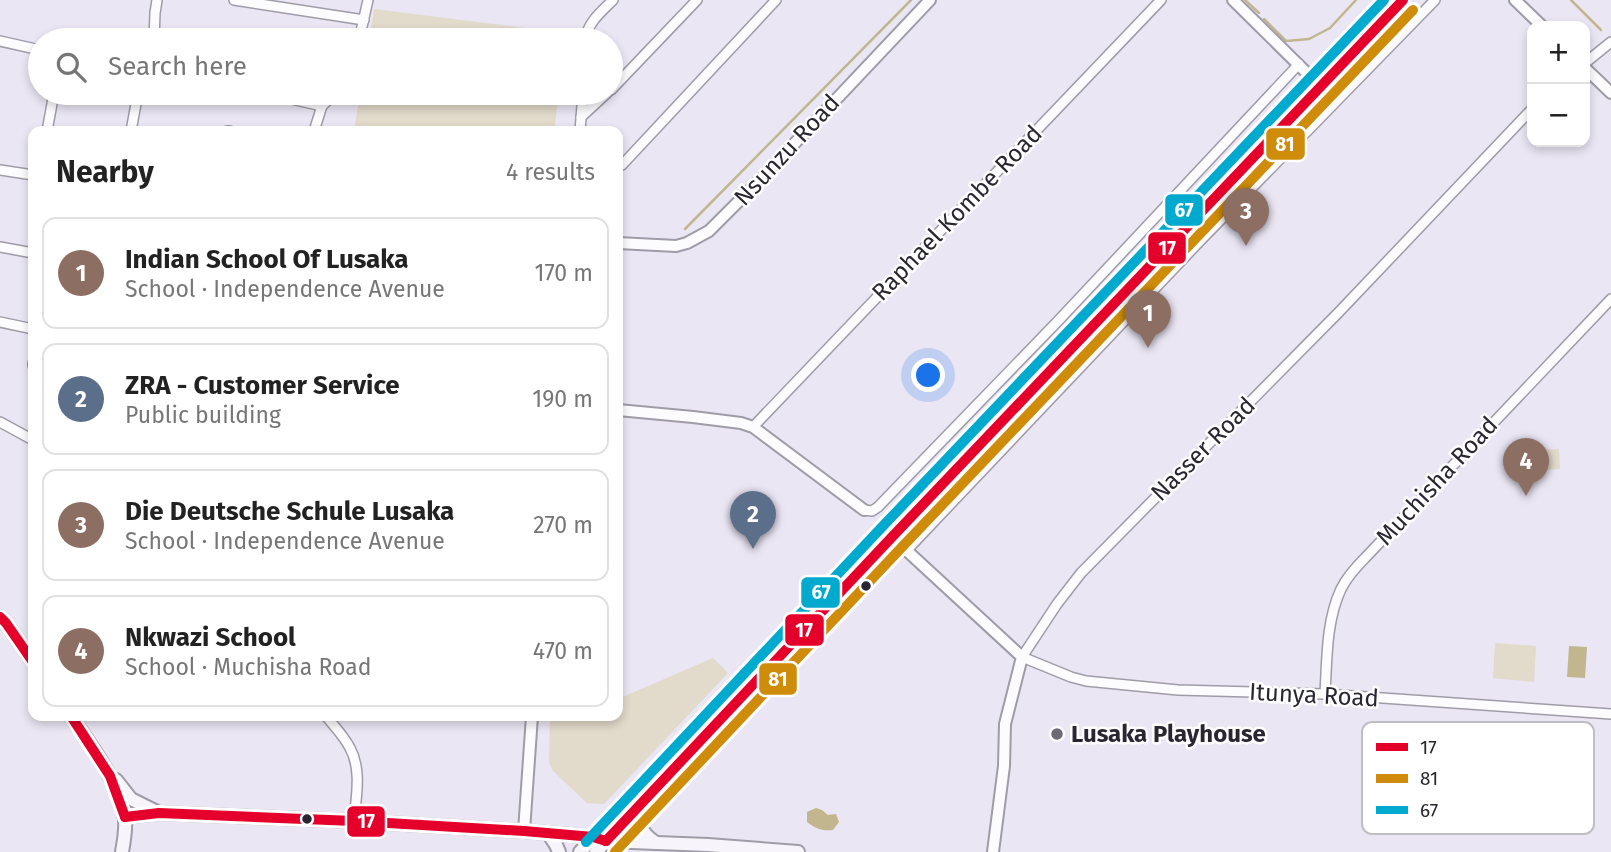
<!DOCTYPE html>
<meta charset="utf-8">
<style>
:root{--surface:#fff;--page:#f2f2f2;--text:#222;--muted:#767676;--line:#e0e0e0;--accent:#6d6976}
body{margin:0;font-family:"Fira Sans",sans-serif;background:var(--page);color:var(--text)}
.controls{position:absolute;right:21px;top:21px;display:grid;overflow:hidden;border-radius:14px;box-shadow:0 4px 10px #0003}
.controls button{width:63px;height:63px;display:grid;place-items:center;padding:0;border:0;border-bottom:2px solid var(--line);background:var(--surface);color:var(--text);font:35px sans-serif}
.you{position:absolute;left:929px;top:376px;width:24px;height:24px;margin:-18px;border:5px solid #fff;border-radius:50%;background:#1a73e8;box-shadow:0 0 0 10px #1a73e833}
.badge{display:grid;place-items:center;width:46px;height:46px;border-radius:50%;background:var(--accent);color:#fff;font-size:23px;font-weight:700}
.pin{position:absolute;translate:-50% -58px;filter:drop-shadow(0 2px 4px #0008)}
.pin::after{content:'';position:absolute;top:37px;width:24px;height:21px;background:inherit;clip-path:polygon(0 0,100% 0,50% 100%)}
.list{margin:0;padding:0;list-style:none}
h2{display:flex;justify-content:space-between;align-items:center;height:91px;margin:0;padding:0 28px;font-size:30px}
h2 small{font-size:23px;font-weight:400;color:var(--muted)}
.list li{display:grid;grid-template-columns:46px 1fr auto;gap:21px;align-items:center;box-sizing:border-box;height:112px;margin:0 14px 14px;padding:0 14px;border:2px solid var(--line);border-radius:14px}
.list b{display:block;font-size:26px;white-space:nowrap}
.list p{margin:0;font-size:23px;white-space:nowrap;color:var(--muted)}
.list em{font-size:23px;font-style:normal;color:var(--muted)}
.icon{flex:none;width:38px;height:38px;fill:none;stroke:currentColor;stroke-width:2;stroke-linecap:round;stroke-linejoin:round}
.map{position:relative;flex:none;width:1611px;height:852px;overflow:hidden}
.search{position:absolute;background:var(--surface);box-shadow:0 4px 10px #0003;left:28px;top:28px;width:595px;height:77px;display:flex;align-items:center;gap:18px;box-sizing:border-box;padding:0 24px;border-radius:38px;color:var(--muted);font-size:26px}
.panel{position:absolute;background:var(--surface);box-shadow:0 4px 10px #0003;left:28px;top:126px;width:595px;height:595px;border-radius:14px}
.map>svg:first-child{display:block}
.green{fill:#e2daca}
.water{fill:#c2b68f}
.lines{fill:none;stroke-linecap:round;stroke-linejoin:round}
.stream{stroke:#c2b68f;stroke-width:2.5}
.minor-casing{stroke:#9f9ca8;stroke-width:12}
.tertiary-casing{stroke:#9f9ca8;stroke-width:14}
.secondary-casing{stroke:#9f9ca8;stroke-width:16}
.minor{stroke:#fcfbfd;stroke-width:9}
.tertiary{stroke:#fcfbfd;stroke-width:10}
.secondary{stroke:#f7f5fb;stroke-width:12}
.bus-1-casing{stroke:#fff;stroke-width:16}
.bus-2-casing{stroke:#fff;stroke-width:16}
.bus-3-casing{stroke:#fff;stroke-width:16}
.bus-1{stroke:#e4002b;stroke-width:10}
.bus-2{stroke:#ce8c0a;stroke-width:10}
.bus-3{stroke:#00a9ce;stroke-width:10}
.bus-dot{fill:#292632;stroke:#fff;stroke-width:2.5}
.poi-dot{fill:#6d6976;stroke:#fff;stroke-width:2.5}
.labels{text-anchor:middle;dominant-baseline:central;stroke-width:5;stroke-linejoin:round;paint-order:stroke}
.street-label{font-size:24px;fill:#292632;stroke:#fff}
.poi-label{font-size:24px;font-weight:bold;fill:#292632;stroke:#fff;text-anchor:start}
.key{fill:#fff;stroke:#bfbec2;stroke-width:2}
.key-label{font-size:19px;fill:#292632}
.line-badge{stroke:#fff;stroke-width:2.5}
.badge-label{font-size:19px;text-anchor:middle;font-weight:bold;fill:#fff}
</style>
<div class="map">
<svg width="1611" height="852" viewBox="0 0 1611 852">
<rect width="100%" height="100%" fill="#eae6f4"/>
<g class="green">
<polygon points="374,9 566,33 566,40 369,40"/>
<polygon points="360,93 559,93 554,131 354,131"/>
<polygon points="1559,449 1560,469 1520,471 1518,450"/>
<polygon points="1495,643 1536,646 1534,682 1493,678"/>
<polygon points="713,658 728,673 604,804 587,803 553,771 549,762 550,716 618,716 618,699"/>
</g>
<g class="water">
<polygon points="1569,646 1587,647 1585,678 1567,677"/>
<path d="M816,808L822,810L828,815L836,814L839,822L833,830C822,831 816,829 807,822V812Z"/>
</g>
<g class="lines">
<g class="stream">
<polyline points="1245,0 1259,13"/>
<polyline points="1571,0 1601,30"/>
<polyline points="1264,19 1286,41 1309,39 1330,28 1356,0"/>
<polyline points="685,229 911,0"/>
</g>
<g class="minor-casing">
<g id="minor">
<polyline points="234,0 364,20"/>
<polyline points="154,40 155,13 157,0"/>
<polyline points="359,40 368,0"/>
<path d="M585,40C588,22 601,12 613,0"/>
<polyline points="0,41 40,50"/>
<polyline points="1585,63 1611,42"/>
<polyline points="611,90 697,0"/>
<polyline points="265,93 322,106"/>
<polyline points="1532,109 1339,312 1081,573 1057,604 1022,657 1071,677 1086,681 1178,690 1325,694 1611,714"/>
<polyline points="581,117 607,93"/>
<polyline points="47,131 54,93"/>
<polyline points="131,131 138,93"/>
<polyline points="227,131 230,131"/>
<polyline points="314,131 322,106 335,93"/>
<polyline points="580,131 583,93"/>
<polyline points="618,167 622,165 776,0"/>
<polyline points="0,170 33,175"/>
<polyline points="0,247 33,253"/>
<polyline points="0,322 33,329"/>
<polyline points="33,366 33,363"/>
<polyline points="0,422 33,440"/>
<polyline points="753,427 1161,0"/>
<polyline points="864,510 872,511 878,507 1058,321 1299,64"/>
<polyline points="907,550 1199,242 1435,0"/>
<path d="M1325,694C1327,660 1326,621 1341,589C1347,577 1356,567 1365,558L1611,299"/>
<path d="M326,716C334,726 344,736 350,748C362,770 356,797 354,821"/>
</g>
</g>
<g class="tertiary-casing">
<g id="tertiary">
<polyline points="1233,0 1316,82"/>
<polyline points="1515,0 1542,26"/>
<polyline points="1585,68 1611,93"/>
<polyline points="618,243 676,246 687,243 709,231 759,181 930,0"/>
<polyline points="618,410 693,417 741,423 753,427 864,510"/>
<polyline points="892,537 1022,657 1005,724 1004,766 993,852"/>
<polyline points="524,831 532,716"/>
</g>
</g>
<g class="secondary-casing">
<g id="secondary">
<polyline points="0,617 6,623 33,662"/>
<path d="M71,716C90,745 121,784 125,819C126,830 124,841 122,852"/>
<polyline points="116,780 131,799 159,813"/>
<path d="M643,802C635,822 640,832 656,843"/>
<polyline points="125,817 159,813 354,821 524,831 593,837 606,841 708,845 798,852"/>
<polyline points="548,833 556,845 559,852"/>
<polyline points="580,852 811,604 1387,0"/>
<polyline points="596,852 892,537 1403,0"/>
</g>
</g>
<use href="#minor" class="minor"/>
<use href="#tertiary" class="tertiary"/>
<use href="#secondary" class="secondary"/>
<g class="bus-1-casing">
<g id="bus-1">
<polyline points="0,617 6,623 33,662"/>
<polyline points="71,716 110,776 125,817"/>
<polyline points="125,817 159,813 354,821 524,831 593,837 606,841"/>
<polyline points="606,841 892,537 1403,0"/>
</g>
</g>
<g class="bus-2-casing">
<polyline id="bus-2" points="615,852 902,547 1413,10"/>
</g>
<g class="bus-3-casing">
<polyline id="bus-3" points="586,842 882,527 1384,0"/>
</g>
<use href="#bus-1" class="bus-1"/>
<use href="#bus-2" class="bus-2"/>
<use href="#bus-3" class="bus-3"/>
</g>
<g class="bus-dot">
<circle cx="866" cy="586" r="6"/>
<circle cx="307" cy="819" r="6"/>
</g>
<circle class="poi-dot" cx="1057" cy="734" r="7"/>
<g class="labels">
<g class="street-label">
<text transform="translate(787 150) rotate(-47)">Nsunzu Road</text>
<text transform="translate(957 213) rotate(-46)">Raphael Kombe Road</text>
<text transform="translate(1203 449) rotate(-45)">Nasser Road</text>
<text transform="translate(1437 481) rotate(-47)">Muchisha Road</text>
<text transform="translate(1314 695) rotate(3)">Itunya Road</text>
</g>
<g class="poi-label">
<text x="1071" y="734">Lusaka Playhouse</text>
</g>
</g>
<rect x="1362" y="722" width="232" height="112" rx="10" class="key"/>
<rect x="1376" y="743" width="32" height="8" fill="#e4002b"/>
<rect x="1376" y="774" width="32" height="9" fill="#ce8c0a"/>
<rect x="1376" y="806" width="32" height="8" fill="#00a9ce"/>
<g class="key-label">
<text x="1420" y="754">17</text>
<text x="1420" y="785">81</text>
<text x="1420" y="817">67</text>
</g>
<g class="line-badge">
<rect x="1265" y="127" width="41" height="34" rx="7" fill="#ce8c0a"/>
<rect x="1164" y="193" width="40" height="34" rx="7" fill="#00a9ce"/>
<rect x="1147" y="231" width="40" height="34" rx="7" fill="#e4002b"/>
<rect x="800" y="576" width="41" height="33" rx="7" fill="#00a9ce"/>
<rect x="784" y="613" width="41" height="34" rx="7" fill="#e4002b"/>
<rect x="758" y="662" width="40" height="34" rx="7" fill="#ce8c0a"/>
<rect x="346" y="805" width="40" height="33" rx="7" fill="#e4002b"/>
</g>
<g class="badge-label">
<text x="1285" y="151">81</text>
<text x="1184" y="217">67</text>
<text x="1167" y="255">17</text>
<text x="821" y="599">67</text>
<text x="804" y="637">17</text>
<text x="778" y="686">81</text>
<text x="366" y="828">17</text>
</g>
</svg>
<div class="controls">
<button>+</button>
<button>−</button>
</div>
<div class="you"></div>
<div class="pin badge" style="left:1148px;top:348px;background:#8d6e63">1</div>
<div class="pin badge" style="left:753px;top:549px;background:#5c6f8a">2</div>
<div class="pin badge" style="left:1246px;top:246px;background:#8d6e63">3</div>
<div class="pin badge" style="left:1526px;top:496px;background:#8d6e63">4</div>
<div class="search"><svg class="icon" aria-label="search" viewBox="0 0 24 24"><circle cx="10" cy="10" r="6"/><path d="M15 15l6 6"/></svg>Search here</div>
<section class="panel">
<h2>Nearby<small>4 results</small></h2>
<ul class="list">
<li><span class="badge" style="background:#8d6e63">1</span><div><b>Indian School Of Lusaka</b><p>School · Independence Avenue</p></div><em>170 m</em></li>
<li><span class="badge" style="background:#5c6f8a">2</span><div><b>ZRA - Customer Service</b><p>Public building</p></div><em>190 m</em></li>
<li><span class="badge" style="background:#8d6e63">3</span><div><b>Die Deutsche Schule Lusaka</b><p>School · Independence Avenue</p></div><em>270 m</em></li>
<li><span class="badge" style="background:#8d6e63">4</span><div><b>Nkwazi School</b><p>School · Muchisha Road</p></div><em>470 m</em></li>
</ul>
</section>
</div>
